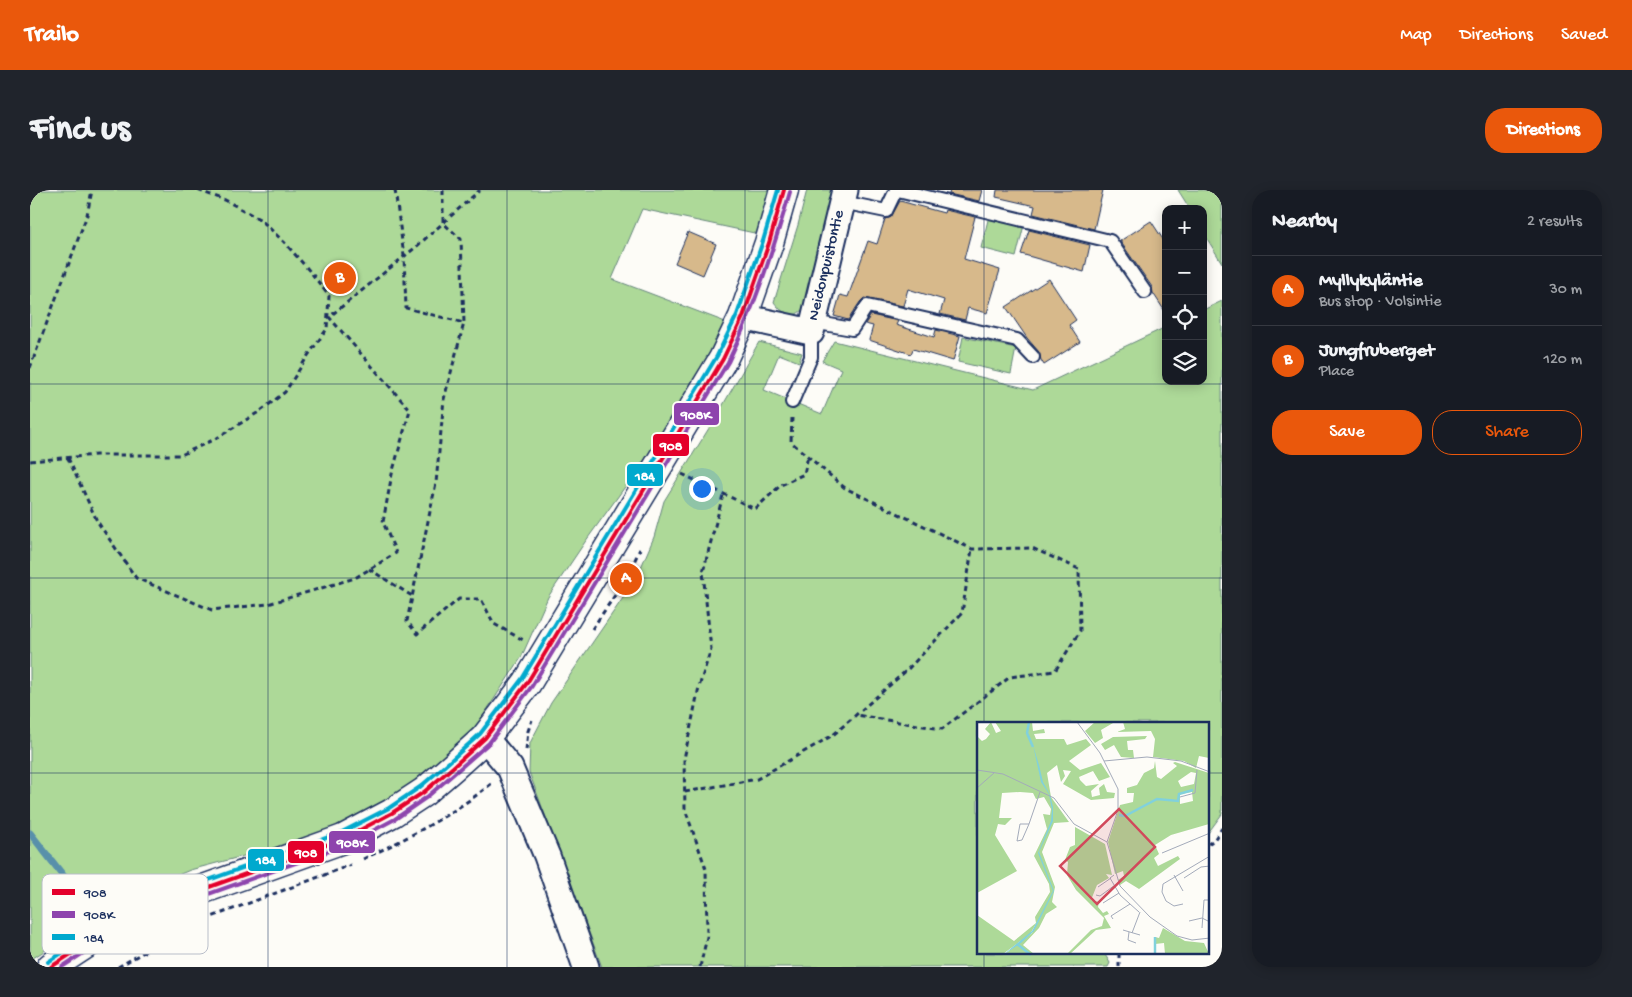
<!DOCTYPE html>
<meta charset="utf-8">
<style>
:root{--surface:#171b24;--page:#20242c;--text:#f1f3f6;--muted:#9ea1a6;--line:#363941;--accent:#ea580c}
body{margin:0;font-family:"Gochi Hand",sans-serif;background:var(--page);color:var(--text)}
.controls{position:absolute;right:15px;top:15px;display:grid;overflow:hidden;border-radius:10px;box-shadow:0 2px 12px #0003}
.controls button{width:45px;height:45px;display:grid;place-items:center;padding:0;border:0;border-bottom:1px solid var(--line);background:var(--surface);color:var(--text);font:25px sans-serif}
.you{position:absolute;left:671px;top:298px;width:18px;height:18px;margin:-12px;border:4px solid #fff;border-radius:50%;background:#1a73e8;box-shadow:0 0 0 8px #1a73e833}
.badge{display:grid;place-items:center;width:32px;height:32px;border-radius:50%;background:var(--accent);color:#fff;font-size:16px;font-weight:700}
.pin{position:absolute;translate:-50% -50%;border:2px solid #fff;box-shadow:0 1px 5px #0006}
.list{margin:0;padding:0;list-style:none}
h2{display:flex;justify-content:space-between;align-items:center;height:65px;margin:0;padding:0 20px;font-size:21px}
h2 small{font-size:16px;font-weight:400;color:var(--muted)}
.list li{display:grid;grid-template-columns:32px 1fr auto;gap:15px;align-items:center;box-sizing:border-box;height:70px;padding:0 20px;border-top:1px solid var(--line)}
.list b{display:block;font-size:19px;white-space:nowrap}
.list p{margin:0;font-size:16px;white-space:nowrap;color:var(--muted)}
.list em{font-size:16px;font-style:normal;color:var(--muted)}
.actions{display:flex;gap:10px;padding:15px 20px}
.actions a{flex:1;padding:11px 0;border:1px solid var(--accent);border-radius:20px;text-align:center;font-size:18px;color:var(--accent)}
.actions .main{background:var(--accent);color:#fff}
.icon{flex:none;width:28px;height:28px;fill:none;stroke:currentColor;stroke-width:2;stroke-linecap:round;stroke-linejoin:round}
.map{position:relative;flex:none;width:1192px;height:777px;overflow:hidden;border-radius:20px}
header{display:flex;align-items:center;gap:30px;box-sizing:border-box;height:70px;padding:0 25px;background:var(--accent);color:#fff}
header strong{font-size:24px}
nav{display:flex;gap:28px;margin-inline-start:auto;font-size:18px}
.intro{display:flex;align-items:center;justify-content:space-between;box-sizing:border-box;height:120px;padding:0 30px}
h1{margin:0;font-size:35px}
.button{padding:12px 22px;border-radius:20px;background:var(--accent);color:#fff;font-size:18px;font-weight:700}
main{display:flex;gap:30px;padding:0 30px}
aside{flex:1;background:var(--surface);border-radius:20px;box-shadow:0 2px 12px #0003}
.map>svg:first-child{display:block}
.green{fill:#add998;stroke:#64847b}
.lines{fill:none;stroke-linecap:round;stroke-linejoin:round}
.stream{stroke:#5890aa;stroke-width:7}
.building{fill:#d7b98b;stroke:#1b2f5e}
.lane-casing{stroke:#1b2f5e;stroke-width:16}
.street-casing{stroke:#1b2f5e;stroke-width:29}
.secondary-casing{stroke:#1b2f5e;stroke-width:31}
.path{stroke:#1b2f5e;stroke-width:3;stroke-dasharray:5 4;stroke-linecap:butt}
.lane{stroke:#fdfcf7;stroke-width:12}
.street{stroke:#fdfcf7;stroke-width:25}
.secondary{stroke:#fdfcf7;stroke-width:28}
.bus-1-casing{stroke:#fdfcf7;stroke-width:8}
.bus-2-casing{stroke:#fdfcf7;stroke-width:8}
.bus-3-casing{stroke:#fdfcf7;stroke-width:8}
.bus-1{stroke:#e4002b;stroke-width:4}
.bus-2{stroke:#8e44ad;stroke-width:4}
.bus-3{stroke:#00a9ce;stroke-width:4}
.grid{fill:none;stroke:#1b2f5e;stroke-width:1;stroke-opacity:0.55}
.labels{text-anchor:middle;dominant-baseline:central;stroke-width:4;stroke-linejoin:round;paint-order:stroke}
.street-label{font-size:16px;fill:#1b2f5e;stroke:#fdfcf7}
.inset-river{fill:none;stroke:#81d1dc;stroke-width:2.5}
.inset-road{fill:none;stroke:#a3aaba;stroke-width:1}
.view{fill:#d1495b;fill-opacity:0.15;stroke:#d1495b;stroke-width:2.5}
.inset-edge{fill:none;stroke:#1b2f5e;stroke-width:2.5}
.key{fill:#fdfcf7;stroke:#b9bec9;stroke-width:1}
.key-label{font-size:14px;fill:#1b2f5e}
.line-badge{stroke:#fdfcf7;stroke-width:2}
.badge-label{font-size:14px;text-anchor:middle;font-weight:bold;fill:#fff}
</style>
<header>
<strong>Trailo</strong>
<nav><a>Map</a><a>Directions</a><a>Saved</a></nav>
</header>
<div class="intro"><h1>Find us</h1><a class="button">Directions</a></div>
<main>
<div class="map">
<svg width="1192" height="777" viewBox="0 0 1192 777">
<rect width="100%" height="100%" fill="#fdfcf7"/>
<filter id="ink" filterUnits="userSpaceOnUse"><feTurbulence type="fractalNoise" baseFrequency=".02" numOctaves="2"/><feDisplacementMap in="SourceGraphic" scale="10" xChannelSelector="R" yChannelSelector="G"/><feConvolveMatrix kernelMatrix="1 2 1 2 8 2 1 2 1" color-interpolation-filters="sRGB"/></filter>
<g filter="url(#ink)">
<g class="green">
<polygon points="0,0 740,0 729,44 612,19 582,89 698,133 626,254 555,352 518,407 491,468 447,535 395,586 345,619 271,651 160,680 122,696 87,714 0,770"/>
<path d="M777,0H805L777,114C766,130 755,127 744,112L768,35Z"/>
<polygon points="1148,0 1192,0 1192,73 1173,42 1173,19 1160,19"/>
<polygon points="959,26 994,35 986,67 951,58"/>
<polygon points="1192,111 1192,624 1178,643 1178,533 948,533 948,763 1074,763 1080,773 1078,777 572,777 499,582 500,553 521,513 606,389 624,347 634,311 689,222 729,152 772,163 769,172 749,164 734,200 792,224 811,179 792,171 804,151 1003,200 1136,137 1136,191 1173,191 1173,120"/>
<polygon points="933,147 986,158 981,184 928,172"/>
</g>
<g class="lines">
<polyline class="stream" points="0,643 57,716"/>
</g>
<g class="building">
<polygon points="920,0 952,0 949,11 919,4"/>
<polygon points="967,0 1073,0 1064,39 1003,24 1005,16 966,7"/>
<polygon points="870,11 914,23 915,20 945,27 934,69 970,80 957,123 938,118 935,130 910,124 914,110 878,99 873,116 834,108 830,112 818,130 804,126 810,105 818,107 838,51 847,54 855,29 861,27"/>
<polygon points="1121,31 1136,54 1136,123 1123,103 1122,97 1090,51"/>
<polygon points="999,40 1060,55 1054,82 991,64"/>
<polygon points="658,42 686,54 673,85 645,73"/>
<polygon points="1019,89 1046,130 1039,135 1050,152 1014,175 1011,170 1009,162 997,148 976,117"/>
<polygon points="841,125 868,131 866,135 904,147 906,140 930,146 923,171 883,159 881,164 839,150 843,136 835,134"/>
</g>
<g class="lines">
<g class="lane-casing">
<g id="lane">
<polyline points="868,0 1080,51 1115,102"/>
<polyline points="812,12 856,21 866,0"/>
<polyline points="783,132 822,139 837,116 987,150 1003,167"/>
<polyline points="762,212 781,167 781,142"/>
</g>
</g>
<g class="street-casing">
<g id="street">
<path id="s1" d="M713,127L781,142L815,0"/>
<polyline points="455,548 480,578 517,666 556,777"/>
</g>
</g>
<g class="secondary-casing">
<polyline id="secondary" points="21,777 76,741 129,715 313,649 362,623 394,602 423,577 455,548 497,493 693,169 713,127 739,53 754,0"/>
</g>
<g class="path">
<polyline points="365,0 374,66 376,118 434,133"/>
<polyline points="413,0 413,33 431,49 434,133 414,209 406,293 377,431 387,444 429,409 451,409 464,434 495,451"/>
<polyline points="0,178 57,25 62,0"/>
<polyline points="762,228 761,252 815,298 942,359 1002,358 1049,379 1050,441 1025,481 980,487 912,539 826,525"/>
<polyline points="38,268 67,331 106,388 182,420 238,414 325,388 366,363 353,332 362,284 380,220 299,127 386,57 450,0"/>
<polyline points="0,271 66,265 151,265 187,248 232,220 255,202 279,164 297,139 299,106 283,85 254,52 231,30 195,10 167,0"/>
<polyline points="652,284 725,319 751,295 774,284 778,266"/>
<polyline points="339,379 382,406"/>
<polyline points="562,439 596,389 610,359"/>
<polyline points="496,560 498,541 502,530"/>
<polyline points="655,602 727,589 803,545 877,480 932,423 942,359"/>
<polyline points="1178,654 1184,650 1192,638"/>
<path d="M333,669C376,649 424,624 461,594"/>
<polyline points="88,777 143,745 179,728 321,675"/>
<polyline points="670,777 677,747 676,679 655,619 654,569 669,497 681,459 673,382 693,305"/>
<polyline points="1089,777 1089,763"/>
</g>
<use href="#lane" class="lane"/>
<use href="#street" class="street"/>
<use href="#secondary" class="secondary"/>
<g class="bus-1-casing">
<polyline id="bus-1" points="21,777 76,741 129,715 313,649 362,623 394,602 423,577 455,548 497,493 693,169 713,127 739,53 754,0"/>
</g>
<g class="bus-2-casing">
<path id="bus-2" d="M32,777L79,746L131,721L316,655L365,629L397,607L459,553L502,496L698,172C725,117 743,60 760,2"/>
</g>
<g class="bus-3-casing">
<polyline id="bus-3" points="18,772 73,736 126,709 310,643 359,618 390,597 419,572 450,544 492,489 687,166 707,125 733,51 748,0"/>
</g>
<use href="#bus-1" class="bus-1"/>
<use href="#bus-2" class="bus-2"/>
<use href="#bus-3" class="bus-3"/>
</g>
</g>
<path class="grid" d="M238,0V777M477,0V777M715,0V777M954,0V533M0,194H1192M0,388H1192M0,583H948M1178,583H1192M954,763V777"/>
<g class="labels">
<g class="street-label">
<text stroke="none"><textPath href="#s1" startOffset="138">Neidonpuistontie</textPath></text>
</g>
</g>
<g transform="translate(947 532)">
<rect width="232" height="232" fill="#fdfcf7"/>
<path d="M14,0L19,11L24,9L18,0H55L56,9L67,7L68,11L57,12L59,17H87L90,23L109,17L114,23L92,39L103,48L124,41L133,55L122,59L116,49L102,55L103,58L109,64L122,62L114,69L115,75L123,73L122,66L127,62L130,70L138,71L137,76L114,78L86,62L94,49L86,48L88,54L84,60L80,43L70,51L74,75L92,100L77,101L65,130L78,165L75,180L80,185L69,192L62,206L46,223L57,232H28L55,211L65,192L53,212L26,232H0V193L37,219L59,201L58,195L73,170L72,162L57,134L70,107L66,92L73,93L74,87L67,75L59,77L56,71L43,70L25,71L22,96H35L28,103L21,102L18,113L40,149L0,171V14L5,19L9,17L13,12L8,7ZM118,0L136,1L124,8L126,16L118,21L108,9ZM146,0H232V36L222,34L219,46L207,39L176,35L178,17L174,9L140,10L148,7ZM170,14L168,17L150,19L151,28H156L157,36L144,35L137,23L128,28L124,22L136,15ZM178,39L180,55L184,57L200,44L196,41L198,40L232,51V102L194,113L178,123L182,132L177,136L181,144L201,134L203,137L162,167L149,159L143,163L141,158L147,154L146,149L138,152L131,120L143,83L156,80L157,71H150V66L160,63L167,51L177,46ZM214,50L219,51L217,62L204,65L201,59ZM215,70L216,79L203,82V72ZM98,105L128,122L135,153L129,152L132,156L120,163L114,178L122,180L121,185L126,191L130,189L132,192L127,194L134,206L119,208L93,232H90L114,208L125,204L127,196L99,168L90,153L91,140L88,138L93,125L98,123ZM186,206L208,219L227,221L232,232H188L187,221L178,222V215L182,216Z" fill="#add998" fill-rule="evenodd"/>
<path d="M56,23L62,43L66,60L73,73L76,85V99L62,130L77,169L57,209L44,221L26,233L55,209L76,169L61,131L74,99L75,88L72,72L64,60Z" fill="#81d1dc"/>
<path class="inset-river" d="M52,0L50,11L56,25M142,93L148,94L180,77L201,79L202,72L216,68M178,215V233M40,222L54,233"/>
<path class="inset-road" d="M100,0L123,31L141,67V88L130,120L143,164L173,195L200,214L215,218L233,216M127,39L170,35L204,39L233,50M0,48L26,52L77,76L97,102L130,120M0,66L17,51M203,75L218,71L220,48M52,102L45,118L40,119L43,102H52L63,70M185,131L233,111M137,153L133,156L143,173L162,190M197,153L206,169M207,156L224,145L233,144M121,165L134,156M119,173L123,174L138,163M126,181L142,171M206,182L197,184L189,179L185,170L186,162L233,134M136,197L134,194L153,182M212,199L225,196L233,200M225,206L227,178H233M146,208L163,213M152,210L151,218L159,221M155,211L163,190"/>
<path class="view" d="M142,87L178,125L120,182L83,144Z"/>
<rect width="232" height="232" class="inset-edge"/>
</g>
<rect x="12" y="684" width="166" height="80" rx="8" class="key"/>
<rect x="22" y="699" width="23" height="6" fill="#e4002b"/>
<rect x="22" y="721" width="23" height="7" fill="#8e44ad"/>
<rect x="22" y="744" width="23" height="6" fill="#00a9ce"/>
<g class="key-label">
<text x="54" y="707">908</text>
<text x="54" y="729">908K</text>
<text x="54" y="752">184</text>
</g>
<g class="line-badge">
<rect x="643" y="212" width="47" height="24" rx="5" fill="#8e44ad"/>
<rect x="622" y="243" width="38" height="24" rx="5" fill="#e4002b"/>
<rect x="596" y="273" width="38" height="24" rx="5" fill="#00a9ce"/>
<rect x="298" y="640" width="48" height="24" rx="5" fill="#8e44ad"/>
<rect x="257" y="650" width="38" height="24" rx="5" fill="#e4002b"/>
<rect x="217" y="658" width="38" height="24" rx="5" fill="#00a9ce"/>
</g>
<g class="badge-label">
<text x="666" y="229">908K</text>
<text x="641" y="260">908</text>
<text x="615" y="290">184</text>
<text x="322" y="657">908K</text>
<text x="276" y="667">908</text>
<text x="236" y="674">184</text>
</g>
</svg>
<div class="controls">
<button>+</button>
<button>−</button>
<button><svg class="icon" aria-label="locate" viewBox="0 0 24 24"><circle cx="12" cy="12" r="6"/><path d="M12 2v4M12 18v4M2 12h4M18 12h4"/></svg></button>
<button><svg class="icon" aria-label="layers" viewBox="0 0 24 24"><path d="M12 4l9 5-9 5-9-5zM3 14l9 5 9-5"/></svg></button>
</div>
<div class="you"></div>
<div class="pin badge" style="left:596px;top:389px">A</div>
<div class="pin badge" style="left:310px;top:88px">B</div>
</div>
<aside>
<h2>Nearby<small>2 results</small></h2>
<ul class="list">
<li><span class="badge">A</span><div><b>Myllykyläntie</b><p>Bus stop · Volsintie</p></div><em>30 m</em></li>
<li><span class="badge">B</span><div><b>Jungfruberget</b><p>Place</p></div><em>120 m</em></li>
</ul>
<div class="actions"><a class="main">Save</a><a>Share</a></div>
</aside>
</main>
